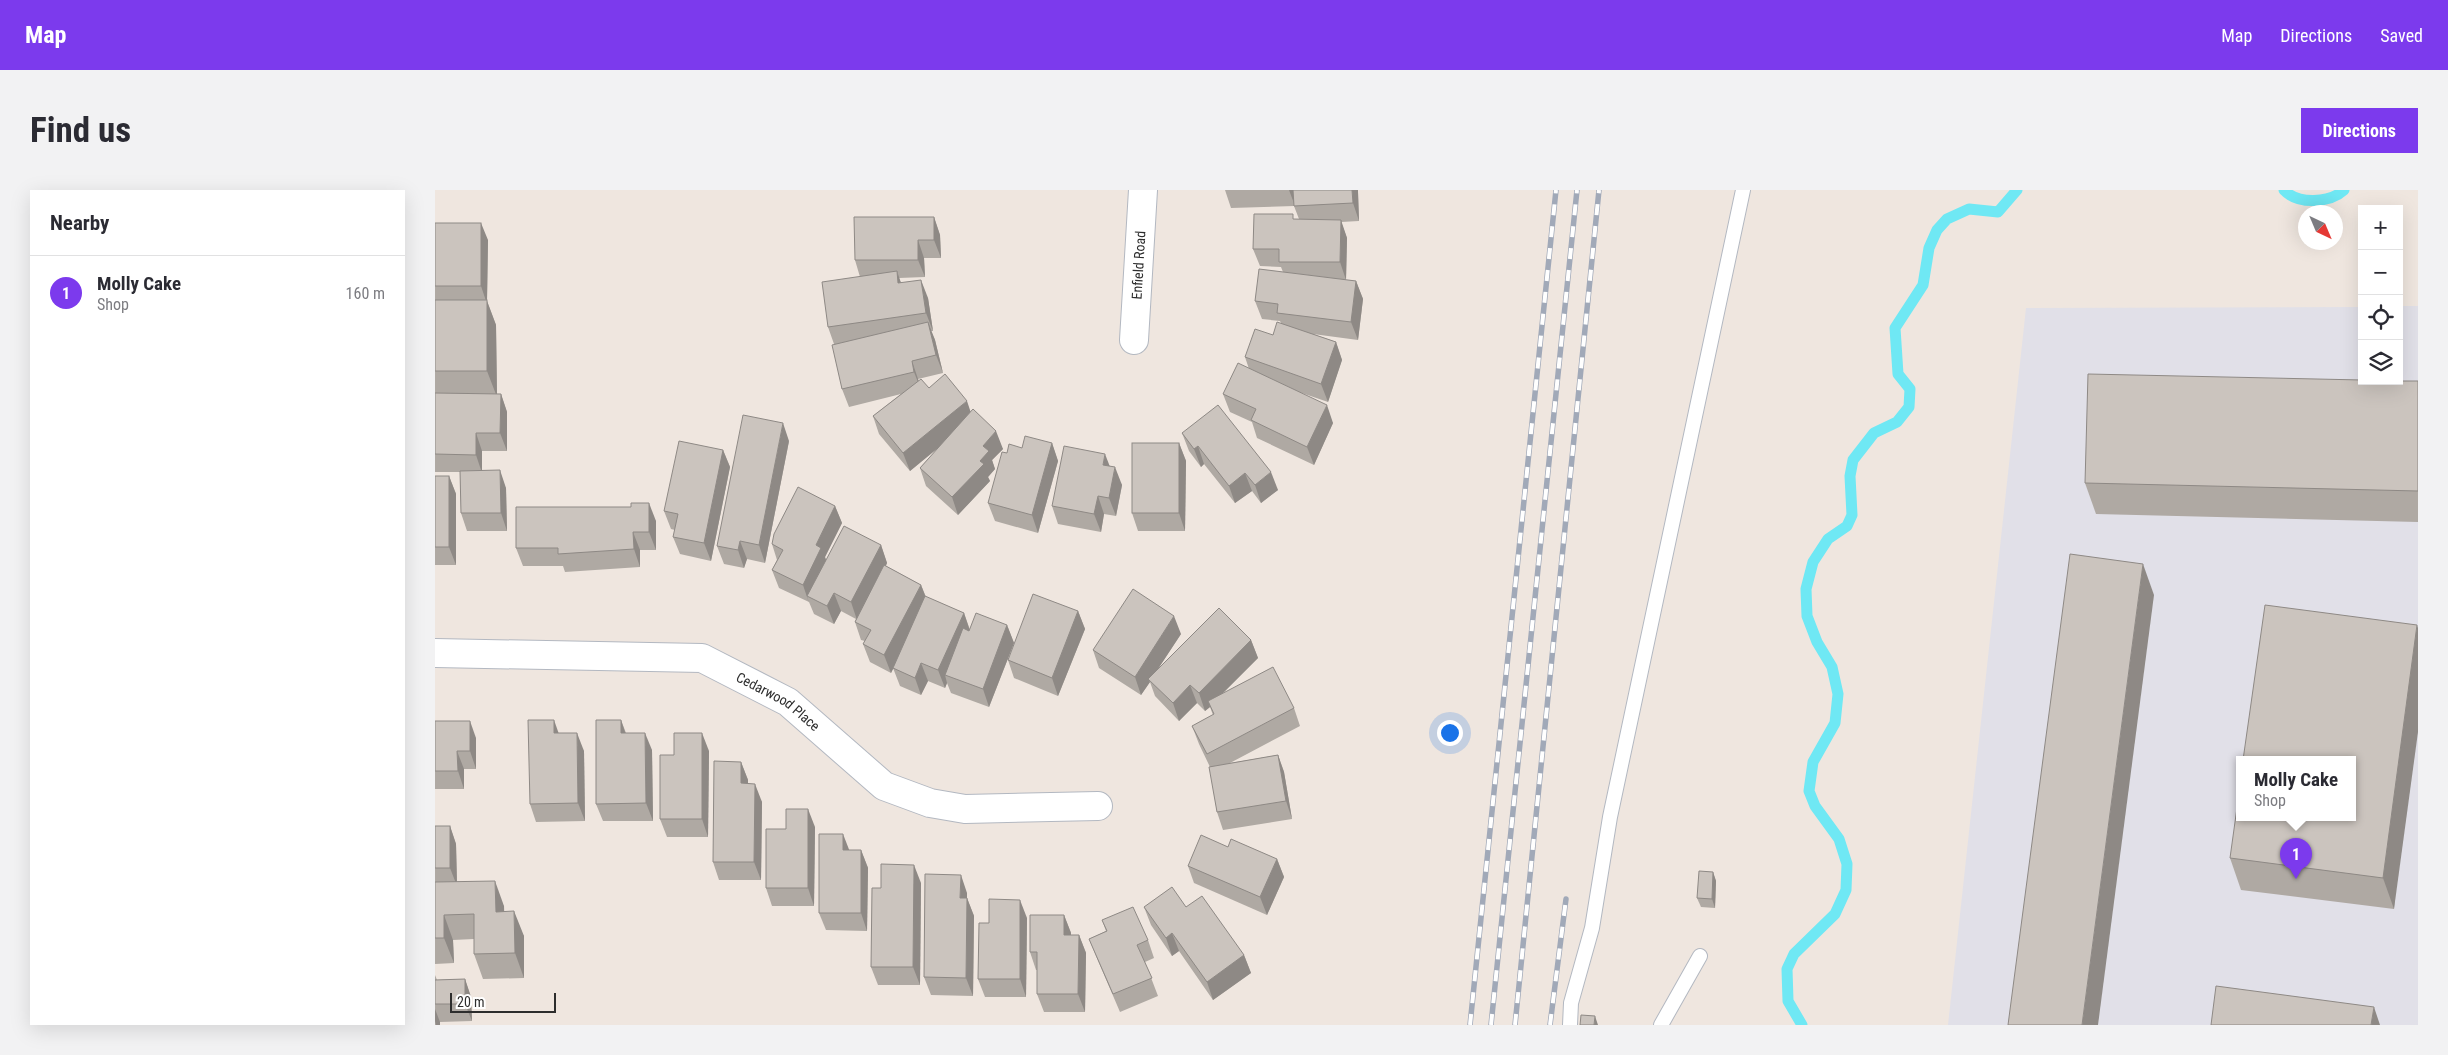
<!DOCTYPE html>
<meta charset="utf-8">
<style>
:root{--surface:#fff;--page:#f2f2f3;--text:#2b2b33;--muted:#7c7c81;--line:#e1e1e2;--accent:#7c3aed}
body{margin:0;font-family:"Roboto Condensed",sans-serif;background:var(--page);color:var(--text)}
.controls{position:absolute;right:15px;top:15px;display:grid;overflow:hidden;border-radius:0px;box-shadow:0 5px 20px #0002}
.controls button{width:45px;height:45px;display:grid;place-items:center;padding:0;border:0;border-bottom:1px solid var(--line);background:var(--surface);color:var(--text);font:25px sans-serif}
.compass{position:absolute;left:1863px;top:15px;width:45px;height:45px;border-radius:50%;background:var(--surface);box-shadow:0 5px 20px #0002;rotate:136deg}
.scale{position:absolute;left:15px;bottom:12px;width:106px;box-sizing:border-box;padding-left:5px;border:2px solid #2d2d2d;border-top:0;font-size:14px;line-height:18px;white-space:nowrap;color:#2d2d2d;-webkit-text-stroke:4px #fff;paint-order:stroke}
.you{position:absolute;left:1014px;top:542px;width:18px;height:18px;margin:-12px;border:4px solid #fff;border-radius:50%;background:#1a73e8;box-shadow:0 0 0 8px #1a73e833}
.badge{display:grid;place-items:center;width:32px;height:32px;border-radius:50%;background:var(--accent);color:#fff;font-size:16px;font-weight:700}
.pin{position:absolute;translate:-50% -41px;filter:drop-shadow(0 1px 2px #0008)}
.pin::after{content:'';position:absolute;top:26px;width:18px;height:15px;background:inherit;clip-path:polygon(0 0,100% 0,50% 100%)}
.popup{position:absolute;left:1801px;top:566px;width:120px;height:65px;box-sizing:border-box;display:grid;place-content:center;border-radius:0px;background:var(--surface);filter:drop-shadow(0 1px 4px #0005);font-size:16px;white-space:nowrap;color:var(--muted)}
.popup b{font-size:19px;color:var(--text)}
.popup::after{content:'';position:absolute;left:50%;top:100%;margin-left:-10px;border:10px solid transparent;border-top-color:var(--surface)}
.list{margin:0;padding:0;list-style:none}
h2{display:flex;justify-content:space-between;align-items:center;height:65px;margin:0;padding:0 20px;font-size:21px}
h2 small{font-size:16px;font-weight:400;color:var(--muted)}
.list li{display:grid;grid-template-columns:32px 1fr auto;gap:15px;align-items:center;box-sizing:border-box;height:75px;padding:0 20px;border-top:1px solid var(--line)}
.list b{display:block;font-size:19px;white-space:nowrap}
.list p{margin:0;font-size:16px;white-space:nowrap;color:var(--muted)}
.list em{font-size:16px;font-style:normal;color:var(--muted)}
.icon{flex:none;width:28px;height:28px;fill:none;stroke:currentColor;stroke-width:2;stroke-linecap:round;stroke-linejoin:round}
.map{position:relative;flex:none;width:1983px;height:835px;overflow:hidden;border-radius:0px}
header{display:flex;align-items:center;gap:30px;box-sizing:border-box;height:70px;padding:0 25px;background:var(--accent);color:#fff}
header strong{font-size:24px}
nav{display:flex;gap:28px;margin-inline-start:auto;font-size:18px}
.intro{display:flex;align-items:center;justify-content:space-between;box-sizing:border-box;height:120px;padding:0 30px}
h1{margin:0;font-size:35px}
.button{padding:12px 22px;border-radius:0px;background:var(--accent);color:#fff;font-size:18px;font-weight:700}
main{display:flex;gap:30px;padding:0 30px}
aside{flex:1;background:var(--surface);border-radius:0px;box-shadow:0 5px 20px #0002}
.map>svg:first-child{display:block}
.industrial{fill:#e1e0e8;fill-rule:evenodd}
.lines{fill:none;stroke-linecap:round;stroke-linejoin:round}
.stream{stroke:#6fe8f4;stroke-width:11}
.lane-casing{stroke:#b3b8c1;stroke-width:16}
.street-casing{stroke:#b3b8c1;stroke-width:30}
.lane{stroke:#fff;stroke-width:14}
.street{stroke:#fff;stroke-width:28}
.rail-casing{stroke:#a1a9b8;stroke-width:5.5}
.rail{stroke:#fff;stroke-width:4;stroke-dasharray:11;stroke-linecap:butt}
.wall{fill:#afa9a3}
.shaded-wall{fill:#8e8985}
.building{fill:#cbc4be;stroke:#8e8985}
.labels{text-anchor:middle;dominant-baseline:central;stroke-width:4;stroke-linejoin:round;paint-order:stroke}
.street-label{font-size:14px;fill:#2d2d2d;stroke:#fff}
</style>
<header>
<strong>Map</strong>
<nav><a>Map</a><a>Directions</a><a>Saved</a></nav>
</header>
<div class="intro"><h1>Find us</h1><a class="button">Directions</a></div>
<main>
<aside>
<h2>Nearby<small></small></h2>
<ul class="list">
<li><span class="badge">1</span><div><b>Molly Cake</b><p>Shop</p></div><em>160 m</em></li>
</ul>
</aside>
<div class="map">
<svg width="1983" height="835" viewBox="0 0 1983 835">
<rect width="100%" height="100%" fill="#efe6df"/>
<path class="industrial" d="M1964,116H1983V835H1513L1591,118L1927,117V191H1964ZM1805,570H1917V628H1805Z"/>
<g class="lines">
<g class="stream">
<path d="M1849,0C1863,15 1895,13 1909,0"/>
<polyline points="1367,835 1353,811 1352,779 1359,764 1400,724 1411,700 1412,674 1404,649 1380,616 1374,601 1378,572 1400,533 1403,504 1397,477 1382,452 1372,426 1371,399 1378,372 1393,349 1412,336 1417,325 1415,286 1418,270 1439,243 1462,232 1474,217 1475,199 1463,184 1460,138 1488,95 1494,58 1502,40 1512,29 1534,19 1563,22 1582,0"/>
</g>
<g class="lane-casing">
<g id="lane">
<polyline points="1135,835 1136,813 1157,738 1175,627 1308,0"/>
<polyline points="1226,835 1265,766"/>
</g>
</g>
<g class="street-casing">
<g id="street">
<path id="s1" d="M699,150L708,0"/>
<path id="s2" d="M0,463L267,468L353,512L449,596L495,613L530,619L663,616"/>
</g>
</g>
<use href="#lane" class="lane"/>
<use href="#street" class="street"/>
<g class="rail-casing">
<g id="rail">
<polyline points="1035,835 1121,0"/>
<polyline points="1056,835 1142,0"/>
<polyline points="1080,835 1164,0"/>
<polyline points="1115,835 1131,709"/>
</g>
</g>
<use href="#rail" class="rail"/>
</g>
<g class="wall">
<polygon points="790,0 923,0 923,2 924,31 906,32 912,48 911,90 921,91 928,109 923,150 878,144 901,152 907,170 893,212 861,201 898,233 879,275 822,248 817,232 795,222 788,204 814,179 810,167 838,145 846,133 845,131 827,129 820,111 848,82 846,77 825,76 818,59 860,29 864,29 859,16 796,18"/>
<polygon points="499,27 505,45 506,68 489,68 490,87 464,88 466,93 493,108 498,141 496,141 500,150 508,183 483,189 484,191 494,198 536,222 568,259 557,270 560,279 553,287 555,291 523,325 491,296 485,278 503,258 475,281 444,244 438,226 466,204 414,217 407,199 399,154 393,137 425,87 420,70"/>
<polygon points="0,33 53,50 52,111 61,135 62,204 66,204 72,222 72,261 47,261 47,280 71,298 72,341 32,341 26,323 25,282 0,282"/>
<polygon points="1983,191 1983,332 1661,324 1650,293"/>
<polygon points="747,243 843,300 826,313 817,301 800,313 769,274 766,277 754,261"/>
<polygon points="354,251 330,373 312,369 309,378 289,374 282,356"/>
<polygon points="617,253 623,271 603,343 560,331 553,313 587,258"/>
<polygon points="744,253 751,271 750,341 703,341 697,323"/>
<polygon points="288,260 295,277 276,371 245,364 238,347 240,340 236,339 229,321"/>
<polygon points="675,276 687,295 681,326 669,324 666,342 623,334 617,316"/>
<polygon points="0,286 14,286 21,304 21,375 0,375"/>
<polygon points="400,316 407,333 390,367 391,370 446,355 452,373 451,376 486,395 491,407 529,423 535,440 572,435 579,453 554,517 516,503 512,493 510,498 493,491 486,505 465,496 458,478 456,483 435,472 428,454 430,451 426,450 420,432 421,429 406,421 399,434 379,424 374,412 344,398 337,380 342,370 337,354"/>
<polygon points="196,317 221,331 221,360 205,360 205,377 130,382 128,376 88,376 81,358"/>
<polygon points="643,421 650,439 623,506 579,488 573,470"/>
<polygon points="1982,435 1959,719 1806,700 1795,668"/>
<polygon points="746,444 723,479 816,450 823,468 788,503 859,518 865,536 795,573 843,565 849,582 857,629 788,640 782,622 775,577 764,554 757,536 778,525 775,517 770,521 762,513 744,531 720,506 715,492 706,505 664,478 658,460"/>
<polygon points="186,530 191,543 217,560 218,631 168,631 161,614"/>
<polygon points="0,531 41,548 41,579 29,579 29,599 0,599"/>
<polygon points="124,543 149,561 150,631 101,632 95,614"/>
<polygon points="274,561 273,647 232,647 225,629 239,565"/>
<polygon points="306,572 313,590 313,593 327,612 326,690 284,690 278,672"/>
<polygon points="0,636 15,636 21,654 22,692 69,716 69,721 89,746 89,788 48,789 39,764 39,749 18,750 19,773 0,774"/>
<polygon points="380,637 379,716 337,716 331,698 351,639"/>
<polygon points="793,657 842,669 849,687 832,725 759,693 753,676"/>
<polygon points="414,660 426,660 433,678 432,741 391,740 384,723"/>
<polygon points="1278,682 1281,691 1280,718 1266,717 1262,708"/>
<polygon points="486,693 485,795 443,795 436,777 446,698"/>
<polygon points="532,703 532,708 539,726 538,806 496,805 489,787"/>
<polygon points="709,717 751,717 809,765 816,783 778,810 744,761 737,766 716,735"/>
<polygon points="629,725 636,743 636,745 644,745 651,763 650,822 609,822 602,804 602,780 601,780 595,762"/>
<polygon points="592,728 591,807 550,807 543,789 554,733"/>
<polygon points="667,730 713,750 719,768 710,772 723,806 685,822 661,766 654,749 671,741"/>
<polygon points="0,785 2,790 30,789 36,807 37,831 5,832 5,835 0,835"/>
</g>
<g class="shaded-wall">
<polygon points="854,0 859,0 860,16"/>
<polygon points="917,0 923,0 923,2 924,31 918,13"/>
<polygon points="499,27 505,45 506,68 499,50"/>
<polygon points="906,30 912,48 911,90 905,72"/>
<polygon points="46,33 53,50 52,111 61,135 62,207 52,181 52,114 46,96"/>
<polygon points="483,50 489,68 490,87 483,70"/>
<polygon points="462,81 468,99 463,93"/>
<polygon points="486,90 493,108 498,141 491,123"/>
<polygon points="921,91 928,109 923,150 916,132"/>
<polygon points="493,132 500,150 508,183 501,165"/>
<polygon points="901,152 907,170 893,212 886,194"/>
<polygon points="477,171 483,189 486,200 479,182"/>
<polygon points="66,204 72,222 72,261 65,243"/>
<polygon points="532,211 538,229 475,281 468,263"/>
<polygon points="892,215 898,233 879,275 872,257"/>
<polygon points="348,233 354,251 330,373 324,355"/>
<polygon points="561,241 568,259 557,270 560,279 553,287 555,291 523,325 517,307 545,271 548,256"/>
<polygon points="41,243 47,261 47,283 41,265"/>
<polygon points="617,253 623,271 603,343 597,325"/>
<polygon points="744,253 751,271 750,341 744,323"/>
<polygon points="763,256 769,274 766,277 759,259"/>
<polygon points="288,260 295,277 276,371 269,353"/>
<polygon points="670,264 677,282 668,275"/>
<polygon points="680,277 687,295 681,326 674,308"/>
<polygon points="65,280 71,298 72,341 66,323"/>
<polygon points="836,282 843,300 826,313 820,295"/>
<polygon points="810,283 817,301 800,313 794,296"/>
<polygon points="14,286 21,304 21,375 14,357"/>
<polygon points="663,306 669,324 666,342 659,324"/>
<polygon points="214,313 221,331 221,360 214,342"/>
<polygon points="400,316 407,333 390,367 393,376 372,406 374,413 368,395 381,355"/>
<polygon points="198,342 205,360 205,377 199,359"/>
<polygon points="305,351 312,369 309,378 303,360"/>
<polygon points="446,355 452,373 422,430 416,412"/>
<polygon points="1708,374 1719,405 1663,835 1647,835"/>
<polygon points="486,395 493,413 456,483 449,465"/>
<polygon points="399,403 406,421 399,434 392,416"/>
<polygon points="643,421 650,439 623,506 617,488"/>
<polygon points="529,423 535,441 510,485 512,493 510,498 503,480"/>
<polygon points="739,426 746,444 715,491 713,489 715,492 706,505 700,487"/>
<polygon points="572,435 579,453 554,517 548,499"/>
<polygon points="1982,435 1983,438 1983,542 1959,719 1948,688"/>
<polygon points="816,450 823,468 775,516 773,511 775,517 770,521 764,503"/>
<polygon points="486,473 493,491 486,505 480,488"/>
<polygon points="755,495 762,513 744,531 738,513"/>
<polygon points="119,530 125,547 119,543"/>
<polygon points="186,530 192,548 186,543"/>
<polygon points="35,531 41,548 41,579 35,561"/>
<polygon points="142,543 149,561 150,631 143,613"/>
<polygon points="210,543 217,560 218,631 211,613"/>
<polygon points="267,543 274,561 273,647 267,629"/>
<polygon points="22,561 29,579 29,599 23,581"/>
<polygon points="843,565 849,582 857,629 851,611"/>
<polygon points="306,572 313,590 313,611 306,593"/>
<polygon points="320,594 327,612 326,690 319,672"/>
<polygon points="373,619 380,637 379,716 373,698"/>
<polygon points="15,636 21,654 22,696 15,678"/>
<polygon points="408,644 415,662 408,660"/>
<polygon points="426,660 433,678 432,741 426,723"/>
<polygon points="842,669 849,687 832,725 825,707"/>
<polygon points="479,675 486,693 485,795 478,777"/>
<polygon points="1278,682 1281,691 1280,718 1277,709"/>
<polygon points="526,685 532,703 532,726 525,708"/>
<polygon points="60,691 69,716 70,747 61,722"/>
<polygon points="532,708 539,726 538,806 531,788"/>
<polygon points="585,710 592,728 591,807 585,789"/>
<polygon points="79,721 89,746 89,788 80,763"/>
<polygon points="9,725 18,750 19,773 9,748"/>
<polygon points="629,725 636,743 635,763 629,745"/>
<polygon points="737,743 744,761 737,766 731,748"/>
<polygon points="644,745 651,763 650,822 643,804"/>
<polygon points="809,765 816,783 778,810 772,792"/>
<polygon points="30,789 36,807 37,831 30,814"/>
<polygon points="1939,817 1945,835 1936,835"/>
<polygon points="0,819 5,832 5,835 1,835 0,831"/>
<polygon points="1160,826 1163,835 1159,835"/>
</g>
<g class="building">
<polygon points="858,0 917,0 918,13 859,16"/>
<polygon points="819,24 858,24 858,29 906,30 905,72 844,72 844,59 818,59"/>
<polygon points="419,27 499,27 499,50 483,50 483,70 420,70"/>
<rect x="0" y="33" width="46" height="63"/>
<polygon points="824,79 921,91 916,132 842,123 843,114 820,111"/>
<polygon points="462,81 463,93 486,90 491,123 393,137 387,92"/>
<rect x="0" y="110" width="52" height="71"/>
<polygon points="493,132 501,165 477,171 479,182 407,199 397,155"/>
<polygon points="842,132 901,152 886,194 810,167 820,139 838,145"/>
<polygon points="803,173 892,215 872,257 816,230 821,219 788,204"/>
<polygon points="510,184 532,211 468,263 438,226 486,189 494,198"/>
<polygon points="1653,184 1927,190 1927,191 1983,191 1983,301 1650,293"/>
<polygon points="0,203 66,204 65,243 41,243 41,265 0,264"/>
<polygon points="783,215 836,282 820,295 810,283 794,296 763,256 759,259 747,243"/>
<polygon points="538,219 561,241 548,256 554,261 545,271 549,274 517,307 485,278"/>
<polygon points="308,225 348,233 324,355 305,351 303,360 282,356"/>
<polygon points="590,246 617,253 597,325 553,313 567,262 572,263 574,254 587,258"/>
<polygon points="244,251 288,260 269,353 238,347 243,324 229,321"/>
<rect x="697" y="253" width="47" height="70"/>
<polygon points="629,256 670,264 668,275 680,277 674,308 663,306 659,324 617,316"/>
<polygon points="65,280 66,323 26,323 25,281"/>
<rect x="0" y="286" width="14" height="71"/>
<polygon points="363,297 400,316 381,355 386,358 368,395 337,380 348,360 337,354 339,344"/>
<polygon points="196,313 214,313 214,342 198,342 199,359 123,364 123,358 81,358 81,317 196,317"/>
<polygon points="409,336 446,355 416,412 399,403 392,416 372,406"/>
<polygon points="1635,364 1708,374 1647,835 1573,835"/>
<polygon points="449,375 486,395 449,465 428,454 436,440 420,432"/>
<polygon points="698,399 739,426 700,487 658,460"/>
<polygon points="598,404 643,421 617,488 573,470"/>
<polygon points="490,406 529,423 503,480 486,473 480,488 458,478"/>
<polygon points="1830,415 1982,435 1948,688 1795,668 1805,596 1805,628 1917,628 1917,570 1808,570"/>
<polygon points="784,418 816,450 764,503 755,495 738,513 713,489"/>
<polygon points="541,423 572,435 548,499 510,485 528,438 534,441"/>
<polygon points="838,477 859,518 772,564 757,536 779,524 773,511"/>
<polygon points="93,530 119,530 119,543 142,543 143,613 95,614"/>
<polygon points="161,530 186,530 186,543 210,543 211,613 161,614"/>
<polygon points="0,531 35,531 35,561 22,561 23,581 0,581"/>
<polygon points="239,543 267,543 267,629 225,629 225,565 239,565"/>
<polygon points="843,565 851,611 782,622 774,577"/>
<polygon points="279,571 306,572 306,593 320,594 319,672 278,672"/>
<polygon points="351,619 373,619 373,698 331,698 331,639 351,639"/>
<rect x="0" y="636" width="15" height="42"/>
<polygon points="384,644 408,644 408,660 426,660 426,723 384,723"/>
<polygon points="766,645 793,657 796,649 842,669 825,707 753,676"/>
<polygon points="446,674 479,675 478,777 436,777 437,698 446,698"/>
<polygon points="1264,681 1278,682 1277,709 1262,708"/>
<polygon points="490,684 526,685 525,708 532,708 531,788 489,787"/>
<polygon points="60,691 61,722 79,721 80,763 39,764 39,724 9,725 9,748 0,748 0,692"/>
<polygon points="737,697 751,717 767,706 809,765 772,792 737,743 731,748 709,717"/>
<polygon points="554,709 585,710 585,789 543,789 544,733 554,733"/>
<polygon points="698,717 713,750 702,755 717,788 678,804 654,749 672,741 667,730"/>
<polygon points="595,725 629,725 629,745 644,745 643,804 602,804 602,762 595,762"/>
<polygon points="30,789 30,814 0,814 0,790"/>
<polygon points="1781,796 1939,817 1936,835 1776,835"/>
<polygon points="1146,825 1160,826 1159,835 1145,835"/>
</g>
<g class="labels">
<g class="street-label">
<text stroke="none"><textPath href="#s1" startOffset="75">Enfield Road</textPath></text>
<text stroke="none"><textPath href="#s2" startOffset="355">Cedarwood Place</textPath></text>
</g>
</g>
</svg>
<div class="controls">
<button>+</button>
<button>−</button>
<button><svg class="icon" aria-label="locate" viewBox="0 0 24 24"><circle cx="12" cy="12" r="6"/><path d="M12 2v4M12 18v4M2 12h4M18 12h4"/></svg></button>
<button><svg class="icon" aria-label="layers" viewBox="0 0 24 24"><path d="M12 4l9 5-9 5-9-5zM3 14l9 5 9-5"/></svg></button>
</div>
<svg class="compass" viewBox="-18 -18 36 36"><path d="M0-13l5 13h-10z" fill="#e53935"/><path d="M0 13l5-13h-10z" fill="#7c7c81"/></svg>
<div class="scale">20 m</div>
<div class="you"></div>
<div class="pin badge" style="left:1861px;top:689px">1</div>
<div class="popup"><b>Molly Cake</b>Shop</div>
</div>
</main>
